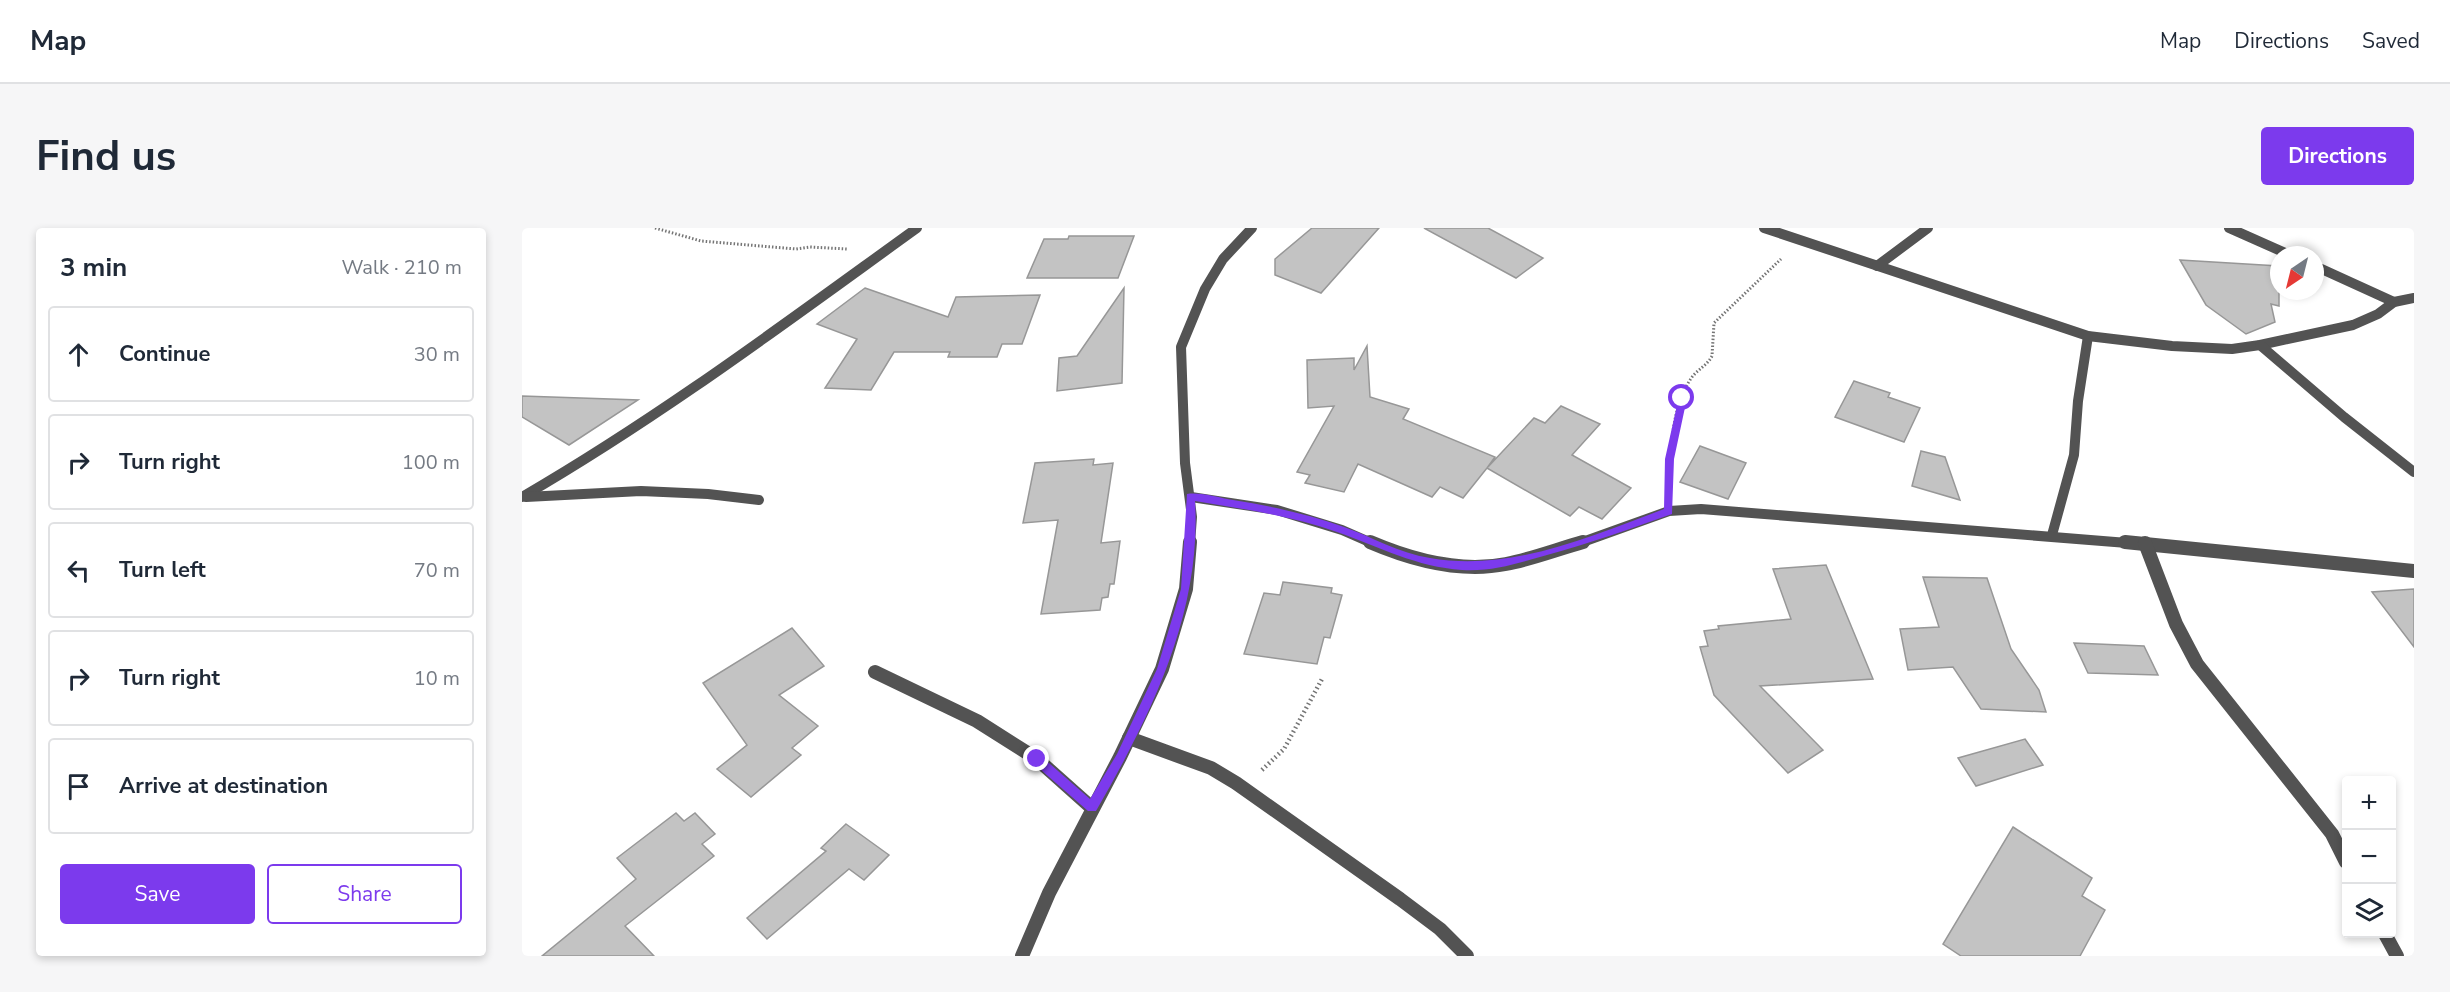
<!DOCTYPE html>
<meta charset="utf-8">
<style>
:root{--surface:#fff;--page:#f6f6f7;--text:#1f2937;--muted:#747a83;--line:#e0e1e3;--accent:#7c3aed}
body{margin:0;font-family:"Nunito Sans",sans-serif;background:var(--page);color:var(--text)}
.controls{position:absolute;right:18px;bottom:18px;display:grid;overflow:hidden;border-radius:6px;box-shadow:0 3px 9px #0003}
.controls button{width:54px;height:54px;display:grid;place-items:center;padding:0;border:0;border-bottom:2px solid var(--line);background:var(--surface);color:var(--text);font:30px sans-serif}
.compass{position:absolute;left:1748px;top:18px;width:54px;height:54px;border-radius:50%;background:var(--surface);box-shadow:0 3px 9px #0003;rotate:215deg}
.stop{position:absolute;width:18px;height:18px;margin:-14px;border:4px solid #7c3aed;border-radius:50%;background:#fff}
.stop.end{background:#7c3aed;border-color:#fff;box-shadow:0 2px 6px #0008}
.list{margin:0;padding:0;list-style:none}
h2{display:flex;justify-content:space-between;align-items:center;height:78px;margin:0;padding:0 24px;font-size:26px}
h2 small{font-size:20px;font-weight:400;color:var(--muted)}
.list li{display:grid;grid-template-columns:39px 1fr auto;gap:18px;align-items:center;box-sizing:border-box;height:96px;margin:0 12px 12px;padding:0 12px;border:2px solid var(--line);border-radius:6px}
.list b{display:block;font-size:22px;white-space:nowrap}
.list em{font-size:20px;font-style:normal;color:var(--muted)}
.actions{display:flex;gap:12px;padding:18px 24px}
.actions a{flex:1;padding:14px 0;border:2px solid var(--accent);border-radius:6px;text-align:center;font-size:21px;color:var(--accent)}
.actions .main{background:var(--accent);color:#fff}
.icon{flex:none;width:33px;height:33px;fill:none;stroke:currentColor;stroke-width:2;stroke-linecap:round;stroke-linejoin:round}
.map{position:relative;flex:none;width:1892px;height:728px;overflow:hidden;border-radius:6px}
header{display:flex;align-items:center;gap:36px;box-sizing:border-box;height:84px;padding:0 30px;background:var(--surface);border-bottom:2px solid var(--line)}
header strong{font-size:28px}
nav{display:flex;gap:33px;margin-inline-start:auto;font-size:21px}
.intro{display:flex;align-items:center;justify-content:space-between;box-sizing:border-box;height:144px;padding:0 36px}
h1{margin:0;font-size:42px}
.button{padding:15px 27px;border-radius:6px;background:var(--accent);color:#fff;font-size:21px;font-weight:700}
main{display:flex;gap:36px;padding:0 36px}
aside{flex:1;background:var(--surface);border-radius:6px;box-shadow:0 3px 9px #0003}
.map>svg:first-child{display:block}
.building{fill:#c3c3c3;stroke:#979797;stroke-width:1.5}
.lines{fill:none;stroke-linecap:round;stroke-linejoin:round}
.path-far1{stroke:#757575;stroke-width:3;stroke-dasharray:1.5 2;stroke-linecap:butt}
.path{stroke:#757575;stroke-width:4.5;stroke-dasharray:1.5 3;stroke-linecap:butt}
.street-far1{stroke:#535353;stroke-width:10}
.street{stroke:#535353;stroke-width:14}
.route{fill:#7c3aed}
</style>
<header>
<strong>Map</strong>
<nav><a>Map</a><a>Directions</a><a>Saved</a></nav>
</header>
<div class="intro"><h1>Find us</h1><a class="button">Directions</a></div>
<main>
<aside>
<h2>3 min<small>Walk · 210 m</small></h2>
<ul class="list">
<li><svg class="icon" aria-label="ahead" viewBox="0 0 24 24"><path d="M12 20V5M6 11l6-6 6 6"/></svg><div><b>Continue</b></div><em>30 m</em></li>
<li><svg class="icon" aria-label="right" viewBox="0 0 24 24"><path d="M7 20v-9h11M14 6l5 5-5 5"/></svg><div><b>Turn right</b></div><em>100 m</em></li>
<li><svg class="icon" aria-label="left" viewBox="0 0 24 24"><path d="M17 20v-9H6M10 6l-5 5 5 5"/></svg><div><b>Turn left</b></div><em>70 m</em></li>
<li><svg class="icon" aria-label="right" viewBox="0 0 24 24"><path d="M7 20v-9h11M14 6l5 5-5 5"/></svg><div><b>Turn right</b></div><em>10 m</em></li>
<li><svg class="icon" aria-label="arrive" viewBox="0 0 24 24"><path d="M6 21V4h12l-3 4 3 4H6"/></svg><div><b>Arrive at destination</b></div></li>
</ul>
<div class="actions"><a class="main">Save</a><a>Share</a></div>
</aside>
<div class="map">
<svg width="1892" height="728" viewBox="0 0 1892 728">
<rect width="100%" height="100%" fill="#fff"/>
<g class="building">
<polygon points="790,0 857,0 799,65 753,47 753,31"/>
<polygon points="902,0 966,0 1021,30 994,50"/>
<polygon points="547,8 612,8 596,50 505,50 522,11 546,11"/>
<polygon points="1658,32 1757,38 1757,78 1749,76 1753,94 1724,106 1684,77"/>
<polygon points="343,60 426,89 434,69 518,67 500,116 480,116 475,129 426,129 428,124 372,124 349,162 303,160 335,111 295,96"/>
<polygon points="602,60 600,155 535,163 537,130 555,128"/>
<polygon points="845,118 848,169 887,181 881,191 973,229 965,240 1012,190 1023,195 1039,178 1078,196 1050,227 1109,260 1080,291 1057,279 1048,288 965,240 941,270 918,259 910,269 836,236 822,264 783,255 788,247 775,244 812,178 786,180 785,132 832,130 832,142"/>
<polygon points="1332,153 1368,165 1366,169 1398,180 1382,214 1313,189"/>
<polygon points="0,168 116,172 47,217 0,189"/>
<polygon points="1178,218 1224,235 1206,271 1158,254"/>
<polygon points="1399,223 1423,229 1438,272 1390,258"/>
<polygon points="572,231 571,237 591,235 579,315 598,313 592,356 588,356 586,369 580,370 578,382 519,386 536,292 501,295 513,235"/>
<polygon points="1304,337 1351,451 1238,458 1301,522 1266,545 1192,467 1178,419 1186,418 1182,403 1197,401 1196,398 1269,391 1251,341"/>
<polygon points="1401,349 1465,350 1489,421 1517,462 1524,484 1459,481 1431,439 1386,442 1378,401 1417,399"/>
<polygon points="761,354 810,360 809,365 820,367 808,410 802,409 795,436 722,426 742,365 758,367"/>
<polygon points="1892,361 1892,419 1850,364"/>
<polygon points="270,400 302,438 257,467 296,498 270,520 279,527 229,569 195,541 225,517 181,455"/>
<polygon points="1552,415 1622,418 1636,447 1566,445"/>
<polygon points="1503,511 1521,537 1454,558 1436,530"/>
<polygon points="154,585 162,593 173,585 193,606 180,616 192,628 103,698 132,728 20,728 114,651 95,630"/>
<polygon points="324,596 367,627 342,652 327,641 245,711 225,690 304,623 299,620"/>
<polygon points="1491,599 1570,650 1560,668 1583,682 1558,728 1439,728 1421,716"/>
</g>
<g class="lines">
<g class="path-far1">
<polyline points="133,0 179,13 274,21 288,19 325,21"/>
<path d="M1147,261C1148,227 1149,181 1168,152C1174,142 1185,138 1190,128L1192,95L1259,31"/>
</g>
<polyline class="path" points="740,542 762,521 800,451"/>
<g class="street-far1">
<polyline points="1242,0 1566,108 1650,118 1710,121 1738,117 1831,97 1856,86 1872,74 1892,70"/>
<polyline points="1707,0 1768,27"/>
<polyline points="1355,38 1406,0"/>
<polyline points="1793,38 1872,74"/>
<polyline points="1738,117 1822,189 1892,244"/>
<path d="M0,269C138,189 266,93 395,0"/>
<polyline points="4,269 119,263 186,266 237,272"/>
<polyline points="669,269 755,282 820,302 852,316"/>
<polyline points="1530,307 1552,227 1556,173 1566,108"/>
<polyline points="668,316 670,289 663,235 659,119 683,61 701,31 730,0"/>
<polyline points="1055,316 1147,283 1179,281 1618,316"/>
</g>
<g class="street">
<path d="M848,314C890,332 939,345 984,336C1010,331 1036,321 1061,314"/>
<polyline points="1603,314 1892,343"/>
<polyline points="1623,315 1654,396 1675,436 1810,606 1824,634"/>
<polyline points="353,444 455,493 515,531 570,580"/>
<polyline points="607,510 689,540 714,555 878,671 918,701 945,728"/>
<polyline points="1863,706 1875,728"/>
<polyline points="500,728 527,665 598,529 640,441 664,361 668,314"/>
</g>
</g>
<path class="route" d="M1157,168L1165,170L1152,231L1150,286C1108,301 1068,315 1025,327C997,335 970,344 940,342C895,339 857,319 815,304C769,288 722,281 673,273C680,385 628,489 574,583H566L511,535V528H519L568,571L595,526L635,441L659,361L665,266C679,264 697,270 711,272C749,278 785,286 822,299C850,309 877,325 908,330C988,344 1068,309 1142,281L1143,231Z"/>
</svg>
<div class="controls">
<button>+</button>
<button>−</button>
<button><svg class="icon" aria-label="layers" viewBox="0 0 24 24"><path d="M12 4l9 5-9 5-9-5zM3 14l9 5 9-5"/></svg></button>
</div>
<svg class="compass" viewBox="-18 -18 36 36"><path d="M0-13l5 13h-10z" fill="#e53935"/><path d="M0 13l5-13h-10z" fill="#747a83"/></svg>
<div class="stop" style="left:1160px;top:170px"></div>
<div class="stop end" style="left:515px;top:531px"></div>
</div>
</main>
